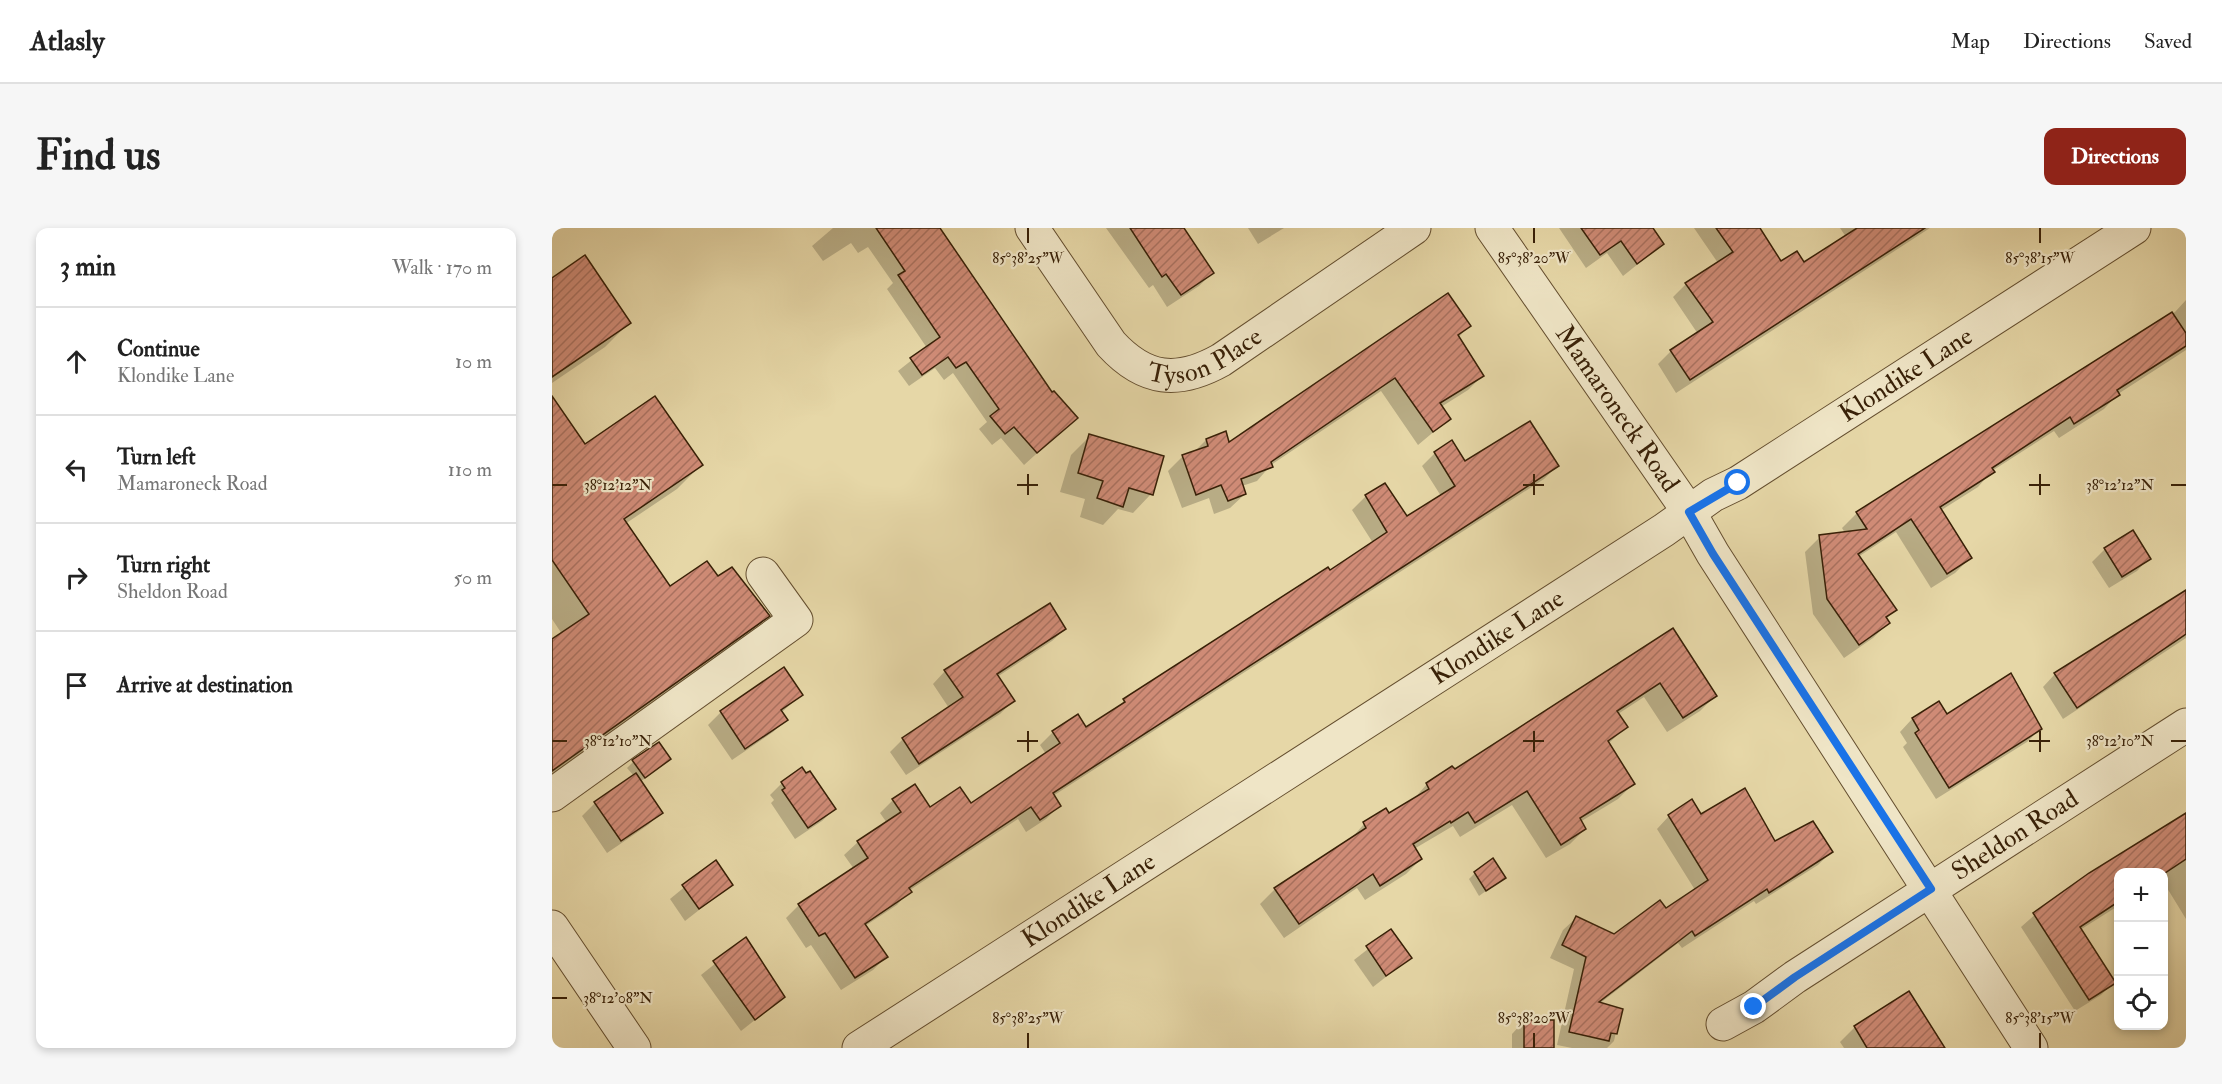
<!DOCTYPE html>
<meta charset="utf-8">
<style>
:root{--surface:#fff;--page:#f6f6f6;--text:#222;--muted:#767676;--line:#e0e0e0;--accent:#8f2418}
body{margin:0;font-family:"IM FELL Double Pica",serif;background:var(--page);color:var(--text)}
.controls{position:absolute;right:18px;bottom:18px;display:grid;overflow:hidden;border-radius:12px;box-shadow:0 3px 9px #0003}
.controls button{width:54px;height:54px;display:grid;place-items:center;padding:0;border:0;border-bottom:2px solid var(--line);background:var(--surface);color:var(--text);font:30px sans-serif}
.stop{position:absolute;width:18px;height:18px;margin:-14px;border:4px solid #1a73e8;border-radius:50%;background:#fff}
.stop.end{background:#1a73e8;border-color:#fff;box-shadow:0 2px 6px #0008}
.list{margin:0;padding:0;list-style:none}
h2{display:flex;justify-content:space-between;align-items:center;height:78px;margin:0;padding:0 24px;font-size:26px}
h2 small{font-size:20px;font-weight:400;color:var(--muted)}
.list li{display:grid;grid-template-columns:39px 1fr auto;gap:18px;align-items:center;box-sizing:border-box;height:108px;padding:0 24px;border-top:2px solid var(--line)}
.list b{display:block;font-size:22px;white-space:nowrap}
.list p{margin:0;font-size:20px;white-space:nowrap;color:var(--muted)}
.list em{font-size:20px;font-style:normal;color:var(--muted)}
.icon{flex:none;width:33px;height:33px;fill:none;stroke:currentColor;stroke-width:2;stroke-linecap:round;stroke-linejoin:round}
.map{position:relative;flex:none;width:1634px;height:820px;overflow:hidden;border-radius:12px}
header{display:flex;align-items:center;gap:36px;box-sizing:border-box;height:84px;padding:0 30px;background:var(--surface);border-bottom:2px solid var(--line)}
header strong{font-size:28px}
nav{display:flex;gap:33px;margin-inline-start:auto;font-size:21px}
.intro{display:flex;align-items:center;justify-content:space-between;box-sizing:border-box;height:144px;padding:0 36px}
h1{margin:0;font-size:42px}
.button{padding:15px 27px;border-radius:12px;background:var(--accent);color:#fff;font-size:21px;font-weight:700}
main{display:flex;gap:36px;padding:0 36px}
aside{flex:1;background:var(--surface);border-radius:12px;box-shadow:0 3px 9px #0003}
.map>svg:first-child{display:block}
.shadow{fill:#0003}
.building{fill:url(#building-hatch);stroke:#382007;stroke-width:1.5}
.lines{fill:none;stroke-linecap:round;stroke-linejoin:round}
.minor-casing{stroke:#644e2f;stroke-width:35}
.minor{stroke:#efe5c6;stroke-width:33}
.route{stroke:#1a73e8;stroke-width:8}
.ticks{fill:none;stroke:#382007;stroke-width:2}
.labels{text-anchor:middle;dominant-baseline:central;stroke-width:4.5;stroke-linejoin:round;paint-order:stroke}
.street-label{font-size:26px;fill:#382007;stroke:#efe5c6}
.ticks-label{font-size:15px;text-anchor:middle;fill:#382007;stroke:#efe5c6;stroke-width:4.5;stroke-linejoin:round;paint-order:stroke}
</style>
<header>
<strong>Atlasly</strong>
<nav><a>Map</a><a>Directions</a><a>Saved</a></nav>
</header>
<div class="intro"><h1>Find us</h1><a class="button">Directions</a></div>
<main>
<aside>
<h2>3 min<small>Walk · 170 m</small></h2>
<ul class="list">
<li><svg class="icon" aria-label="ahead" viewBox="0 0 24 24"><path d="M12 20V5M6 11l6-6 6 6"/></svg><div><b>Continue</b><p>Klondike Lane</p></div><em>10 m</em></li>
<li><svg class="icon" aria-label="left" viewBox="0 0 24 24"><path d="M17 20v-9H6M10 6l-5 5 5 5"/></svg><div><b>Turn left</b><p>Mamaroneck Road</p></div><em>110 m</em></li>
<li><svg class="icon" aria-label="right" viewBox="0 0 24 24"><path d="M7 20v-9h11M14 6l5 5-5 5"/></svg><div><b>Turn right</b><p>Sheldon Road</p></div><em>50 m</em></li>
<li><svg class="icon" aria-label="arrive" viewBox="0 0 24 24"><path d="M6 21V4h12l-3 4 3 4H6"/></svg><div><b>Arrive at destination</b></div></li>
</ul>
</aside>
<div class="map">
<svg width="1634" height="820" viewBox="0 0 1634 820">
<defs>
<pattern id="building-hatch" width="6" height="6" patternUnits="userSpaceOnUse" patternTransform="scale(1.5)"><rect width="6" height="6" fill="#cf8b76"/><path d="M-1 1l2-2M0 6l6-6M5 7l2-2" fill="none" stroke="#a9715f"/></pattern>
</defs>
<rect width="100%" height="100%" fill="#e6d7a7"/>
<filter id="stains"><feTurbulence type="fractalNoise" baseFrequency=".00333" numOctaves="4"/><feColorMatrix values="0 0 0 0 .2 0 0 0 0 .09 0 0 0 0 .02 0 0 0 .5 -.17"/></filter>
<radialGradient id="worn" r=".72"><stop offset=".6" stop-color="#630" stop-opacity="0"/><stop offset="1" stop-color="#630" stop-opacity=".3"/></radialGradient>
<g class="shadow">
<polygon points="281,0 388,0 500,166 524,190 472,237 449,210 440,217 427,201 435,194 401,145 392,152 383,140 357,158 346,143 375,120 335,61 341,55 316,19 306,25 299,15 271,33 260,18"/>
<polygon points="554,0 630,0 660,45 647,58 615,79 601,57 597,60"/>
<polygon points="696,0 732,0 706,16"/>
<polygon points="1007,0 1099,0 1111,16 1071,48 1055,25 1034,40"/>
<polygon points="1142,0 1198,0 1229,35 1252,36 1294,9 1288,0 1378,0 1124,165 1106,136 1119,123 1146,106 1121,69 1134,56 1166,35"/>
<polygon points="0,51 77,95 53,119 0,155"/>
<polygon points="1634,72 1634,122 1566,166 1552,181 1507,210 1502,203 1440,243 1426,259 1388,283 1418,330 1403,345 1379,360 1344,304 1306,329 1343,382 1334,391 1336,395 1321,410 1292,430 1261,386 1253,324 1268,309 1293,305 1290,300 1305,285 1623,84"/>
<polygon points="917,98 906,110 930,148 916,162 889,179 897,191 866,217 829,163 719,237 705,253 690,258 693,266 678,280 662,286 657,270 630,280 616,243 630,229 642,224 654,212 677,217"/>
<polygon points="0,170 33,218 149,237 125,261 73,296 117,360 165,350 216,388 192,412 0,548 0,413 10,406 0,391"/>
<polygon points="538,208 599,266 581,285 566,281 551,297 528,289 533,271 508,264 519,227"/>
<polygon points="883,225 913,235 1005,238 992,251 501,568 507,578 494,591 474,604 466,591 358,662 345,677 313,698 334,729 321,742 289,762 259,717 254,720 234,690 247,677 302,641 292,627 306,614 335,595 328,585 341,572 378,581 418,577 494,526 488,517 501,504 534,501 562,483 572,473 821,315 800,282 813,269 833,257 854,290 889,268 870,238"/>
<polygon points="1553,321 1597,330 1585,343 1557,360 1540,334"/>
<polygon points="1634,363 1634,410 1511,491 1491,459 1503,446"/>
<polygon points="513,401 500,413 445,449 461,473 448,486 354,547 338,524 351,511 397,480 381,456 393,443"/>
<polygon points="1121,402 1163,468 1148,483 1115,504 1092,469 1066,486 1074,499 1056,516 1081,556 1066,571 1028,594 1033,601 1018,616 994,630 960,577 908,609 901,598 862,621 869,631 854,646 813,672 805,660 732,710 708,676 723,661 798,612 812,596 837,587 861,572 875,556 902,543"/>
<polygon points="249,467 230,484 234,492 221,504 180,532 156,497 169,484"/>
<polygon points="1386,475 1394,488 1488,501 1475,514 1384,571 1351,519 1355,515 1348,504 1360,491"/>
<polygon points="81,534 111,537 88,554 109,585 96,597 55,625 30,588 43,575 82,548 75,540"/>
<polygon points="230,555 282,581 270,593 243,611 219,575 222,572 218,567"/>
<polygon points="1634,587 1634,691 1612,655 1612,644 1566,644 1566,678 1528,702 1562,754 1549,767 1523,783 1469,699 1502,670 1593,610 1594,612"/>
<polygon points="1117,588 1148,588 1223,615 1279,624 1266,637 1204,676 1202,673 1130,720 1126,715 1047,776 1069,782 1062,813 1055,820 1020,820 1005,817 1022,741 998,730 1011,702 1024,690 1062,708 1113,682 1143,662 1105,601"/>
<polygon points="163,634 179,657 133,693 118,671"/>
<polygon points="923,645 952,650 927,668 917,651"/>
<polygon points="839,703 858,730 821,759 802,732"/>
<polygon points="194,711 232,769 189,803 149,747"/>
<polygon points="1357,765 1391,820 1292,820 1288,814 1303,799"/>
<polygon points="972,793 1000,820 960,820 960,806"/>
</g>
<g class="building">
<polygon points="324,0 388,0 500,164 502,163 526,190 485,225 462,199 453,206 438,188 447,181 414,134 404,140 396,129 370,147 358,130 388,109 346,47 353,43"/>
<polygon points="578,0 632,0 662,45 629,67 614,46 610,49"/>
<polygon points="1029,0 1101,0 1112,16 1085,36 1069,13 1048,27"/>
<polygon points="1164,0 1208,0 1229,33 1245,23 1252,34 1305,0 1373,0 1138,152 1118,122 1161,94 1133,55 1181,24"/>
<polygon points="33,27 79,95 0,149 0,50"/>
<polygon points="896,65 919,98 906,107 932,148 888,175 899,191 881,204 843,150 719,234 721,239 689,251 694,266 676,273 669,257 644,267 630,227 656,218 654,211 674,203 677,214"/>
<polygon points="1620,84 1634,105 1634,118 1565,162 1568,167 1522,196 1518,189 1440,240 1443,244 1388,279 1420,330 1395,346 1359,291 1306,326 1345,382 1334,389 1338,395 1307,417 1275,371 1267,307 1315,301 1304,284"/>
<polygon points="0,168 33,216 103,168 151,237 72,291 118,358 155,333 166,348 180,339 218,388 0,543 0,411 37,386 0,332"/>
<polygon points="978,193 1007,238 501,565 509,578 488,592 479,579 357,660 360,664 313,696 336,729 303,750 273,705 267,708 246,676 316,630 305,613 349,584 340,571 363,556 378,579 408,559 419,575 508,515 500,503 526,486 534,499 573,474 571,471 776,339 778,342 835,304 813,267 833,255 855,288 903,258 882,224 900,212 913,233"/>
<polygon points="537,206 612,228 601,267 577,260 571,279 545,270 551,253 526,245"/>
<polygon points="1581,302 1599,331 1570,349 1552,320"/>
<polygon points="1634,362 1634,406 1525,480 1502,445"/>
<polygon points="498,375 514,401 445,446 463,473 367,536 350,510 411,469 392,442"/>
<polygon points="1121,400 1165,468 1131,490 1108,455 1065,483 1076,499 1056,513 1083,556 1028,590 1034,601 1009,617 975,563 923,595 916,584 899,595 898,593 861,616 870,631 828,658 821,646 747,696 722,660 814,600 811,594 834,580 837,585 877,561 874,555 900,538 903,541"/>
<polygon points="232,439 251,467 229,482 236,492 193,521 168,483"/>
<polygon points="1459,445 1490,501 1397,560 1363,505 1367,502 1360,490 1387,473 1395,486"/>
<polygon points="107,514 119,531 93,550 80,532"/>
<polygon points="250,539 254,545 258,543 284,581 256,600 230,562 233,560 229,554"/>
<polygon points="84,545 111,585 69,613 42,574"/>
<polygon points="1193,560 1223,613 1261,593 1281,624 1217,665 1215,661 1143,708 1140,703 1047,774 1071,781 1065,806 1059,805 1057,813 1017,804 1034,729 1010,717 1024,688 1062,706 1108,672 1114,680 1156,652 1116,587 1140,571 1149,586"/>
<polygon points="1634,585 1634,631 1613,645 1566,645 1566,674 1528,699 1564,755 1537,772 1481,685 1537,645"/>
<polygon points="941,630 954,650 934,663 922,644"/>
<polygon points="164,632 181,657 147,681 130,657"/>
<polygon points="839,701 860,730 834,748 814,718"/>
<polygon points="194,709 233,769 203,792 161,733"/>
<polygon points="1357,763 1393,820 1315,820 1302,798"/>
<rect x="972" y="792" width="30" height="28"/>
</g>
<g class="lines">
<g class="minor-casing">
<g id="minor">
<path id="s1" d="M480,0L559,116C593,153 626,156 669,132L862,0"/>
<path id="s2" d="M940,0L1137,284L1161,326L1479,820"/>
<polyline points="0,567 244,392 211,346"/>
<polyline points="0,699 82,820"/>
<path id="s3" d="M1171,796L1202,779L1243,749L1634,497"/>
<path id="s4" d="M307,820L1112,302L1161,267L1186,255L1582,0"/>
</g>
</g>
<use href="#minor" class="minor"/>
</g>
<g class="lines">
<polyline class="route" points="1186,255 1137,284 1161,326 1379,661 1243,749 1202,779"/>
</g>
<path class="ticks" d="M476,0V15M982,0V15M1488,0V15M476,246V267M982,246V267M1488,246V267M0,257H15M465,257H486M971,257H992M1477,257H1498M1619,257H1634M476,503V524M982,503V524M1488,503V524M0,513H15M465,513H486M971,513H992M1477,513H1498M1619,513H1634M0,770H15M476,805V820M982,805V820M1488,805V820"/>
<g class="labels">
<g class="street-label">
<text stroke="none"><textPath href="#s1" startOffset="248">Tyson Place</textPath></text>
<text stroke="none"><textPath href="#s4" startOffset="1245">Klondike Lane</textPath></text>
<text stroke="none"><textPath href="#s2" startOffset="220">Mamaroneck Road</textPath></text>
<text stroke="none"><textPath href="#s4" startOffset="759">Klondike Lane</textPath></text>
<text stroke="none"><textPath href="#s3" startOffset="348">Sheldon Road</textPath></text>
<text stroke="none"><textPath href="#s4" startOffset="273">Klondike Lane</textPath></text>
</g>
</g>
<g class="ticks-label">
<text x="476" y="35">85°38'25"W</text>
<text x="982" y="35">85°38'20"W</text>
<text x="1488" y="35">85°38'15"W</text>
<text x="66" y="262">38°12'12"N</text>
<text x="1568" y="262">38°12'12"N</text>
<text x="66" y="518">38°12'10"N</text>
<text x="1568" y="518">38°12'10"N</text>
<text x="66" y="775">38°12'08"N</text>
<text x="476" y="795">85°38'25"W</text>
<text x="982" y="795">85°38'20"W</text>
<text x="1488" y="795">85°38'15"W</text>
</g>
<rect width="100%" height="100%" filter="url(#stains)"/>
<rect width="100%" height="100%" fill="url(#worn)"/>
</svg>
<div class="controls">
<button>+</button>
<button>−</button>
<button><svg class="icon" aria-label="locate" viewBox="0 0 24 24"><circle cx="12" cy="12" r="6"/><path d="M12 2v4M12 18v4M2 12h4M18 12h4"/></svg></button>
</div>
<div class="stop" style="left:1186px;top:255px"></div>
<div class="stop end" style="left:1202px;top:779px"></div>
</div>
</main>
